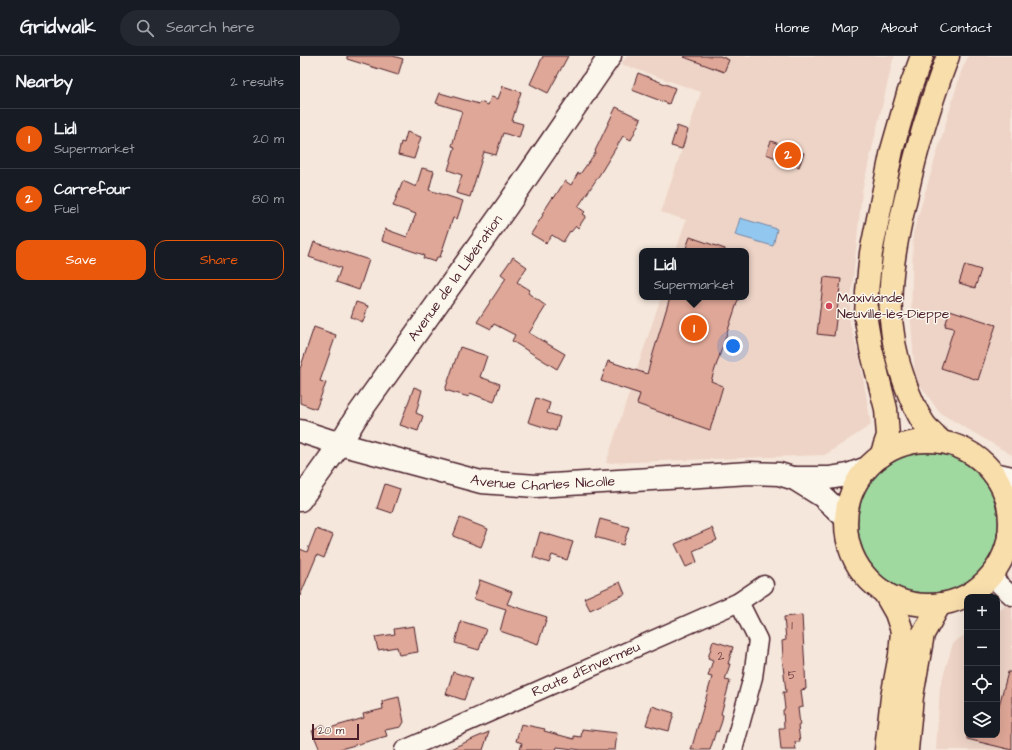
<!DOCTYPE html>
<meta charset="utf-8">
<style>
:root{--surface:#171b24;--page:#242831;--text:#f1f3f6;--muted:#9ea1a6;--line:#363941;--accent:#ea580c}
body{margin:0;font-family:"Architects Daughter",sans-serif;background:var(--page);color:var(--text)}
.controls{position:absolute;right:12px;bottom:12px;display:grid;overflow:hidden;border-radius:8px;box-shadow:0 4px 16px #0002}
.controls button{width:36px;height:36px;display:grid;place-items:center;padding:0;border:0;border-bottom:1px solid var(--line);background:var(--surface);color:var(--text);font:20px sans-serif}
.scale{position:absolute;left:12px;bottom:10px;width:47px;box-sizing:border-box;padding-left:4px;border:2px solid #4a1f2b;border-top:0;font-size:11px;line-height:14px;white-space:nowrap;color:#4a1f2b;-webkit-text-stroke:3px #fbf7ec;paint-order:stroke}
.you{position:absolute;left:433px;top:290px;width:14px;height:14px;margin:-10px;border:3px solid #fff;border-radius:50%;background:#1a73e8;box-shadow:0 0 0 6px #1a73e833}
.badge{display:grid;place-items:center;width:26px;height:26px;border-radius:50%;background:var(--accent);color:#fff;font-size:13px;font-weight:700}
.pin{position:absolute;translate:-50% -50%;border:2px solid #fff;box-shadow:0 1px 4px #0006}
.popup{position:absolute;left:339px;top:192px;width:110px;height:52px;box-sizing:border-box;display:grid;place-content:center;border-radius:8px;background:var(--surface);filter:drop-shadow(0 1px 3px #0005);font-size:13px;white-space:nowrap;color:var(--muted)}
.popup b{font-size:15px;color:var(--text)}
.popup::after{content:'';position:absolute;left:50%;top:100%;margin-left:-8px;border:8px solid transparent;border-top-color:var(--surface)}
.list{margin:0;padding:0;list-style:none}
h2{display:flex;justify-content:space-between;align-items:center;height:52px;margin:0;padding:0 16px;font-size:17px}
h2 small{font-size:13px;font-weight:400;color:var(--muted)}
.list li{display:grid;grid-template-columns:26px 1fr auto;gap:12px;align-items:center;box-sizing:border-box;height:60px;padding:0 16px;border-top:1px solid var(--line)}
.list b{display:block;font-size:15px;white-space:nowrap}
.list p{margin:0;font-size:13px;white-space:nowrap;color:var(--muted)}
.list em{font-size:13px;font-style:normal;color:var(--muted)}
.actions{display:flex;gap:8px;padding:12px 16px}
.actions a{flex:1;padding:9px 0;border:1px solid var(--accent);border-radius:12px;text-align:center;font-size:14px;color:var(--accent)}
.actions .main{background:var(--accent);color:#fff}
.icon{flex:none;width:22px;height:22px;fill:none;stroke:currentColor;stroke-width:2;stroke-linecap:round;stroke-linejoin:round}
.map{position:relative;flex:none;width:712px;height:694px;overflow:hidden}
header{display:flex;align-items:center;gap:24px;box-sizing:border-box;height:56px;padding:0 20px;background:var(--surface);border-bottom:1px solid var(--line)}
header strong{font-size:19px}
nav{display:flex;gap:22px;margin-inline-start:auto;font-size:14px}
.search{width:280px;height:36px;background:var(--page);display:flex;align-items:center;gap:10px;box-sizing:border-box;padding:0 14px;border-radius:22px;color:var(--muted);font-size:15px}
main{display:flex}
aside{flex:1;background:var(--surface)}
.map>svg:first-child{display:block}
.built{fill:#eed4c7}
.green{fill:#9fd99f;stroke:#747c65}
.water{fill:#92c8f0;stroke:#7584a1}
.building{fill:#dfa797;stroke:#4a1f2b}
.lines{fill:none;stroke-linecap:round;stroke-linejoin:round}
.street-casing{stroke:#4a1f2b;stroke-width:21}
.secondary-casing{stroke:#4a1f2b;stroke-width:25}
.primary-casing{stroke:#4a1f2b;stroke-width:25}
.highway-casing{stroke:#4a1f2b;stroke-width:25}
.street{stroke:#fbf7ec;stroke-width:18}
.secondary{stroke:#fbf7ec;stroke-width:22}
.primary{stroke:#f8deab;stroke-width:22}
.highway{stroke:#f8deab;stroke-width:22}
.poi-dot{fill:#d1495b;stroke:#fbf7ec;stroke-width:1.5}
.labels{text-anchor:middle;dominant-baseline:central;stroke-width:3;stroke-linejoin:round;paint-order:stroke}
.number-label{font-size:12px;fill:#6f4146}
.street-label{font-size:14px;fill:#4a1f2b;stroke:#fbf7ec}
.poi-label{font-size:14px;fill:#4a1f2b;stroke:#fbf7ec;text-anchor:start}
</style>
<header>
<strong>Gridwalk</strong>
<div class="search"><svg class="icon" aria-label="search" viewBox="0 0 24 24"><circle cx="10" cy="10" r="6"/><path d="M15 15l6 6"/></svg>Search here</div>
<nav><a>Home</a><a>Map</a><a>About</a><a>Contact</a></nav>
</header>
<main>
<aside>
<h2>Nearby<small>2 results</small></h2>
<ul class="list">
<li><span class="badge">1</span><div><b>Lidl</b><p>Supermarket</p></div><em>20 m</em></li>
<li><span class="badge">2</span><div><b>Carrefour</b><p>Fuel</p></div><em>80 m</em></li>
</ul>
<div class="actions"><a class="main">Save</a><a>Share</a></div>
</aside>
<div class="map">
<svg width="712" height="694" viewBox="0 0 712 694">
<rect width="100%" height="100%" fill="#f5e7db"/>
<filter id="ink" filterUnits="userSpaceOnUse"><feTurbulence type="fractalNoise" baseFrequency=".025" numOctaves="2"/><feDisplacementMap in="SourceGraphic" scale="8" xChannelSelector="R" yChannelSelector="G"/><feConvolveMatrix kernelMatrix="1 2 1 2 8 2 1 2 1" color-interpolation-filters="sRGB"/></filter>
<g filter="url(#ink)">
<g class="built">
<polygon points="327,0 595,0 593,4 562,135 549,264 560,303 571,369 525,399 306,407 361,241 446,241 446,195 376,195 386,164 361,156 401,36 321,8"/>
<polygon points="668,0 712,0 712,399 640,357 615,322 611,266 613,177 661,16"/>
<polygon points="712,539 712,694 636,694 640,631 653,587 667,577 667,679 697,679 697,556 704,550"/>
</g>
<circle class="green" cx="628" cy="467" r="70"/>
<polygon class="water" points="440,162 477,173 473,190 435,179"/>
<g class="building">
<polygon points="47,0 93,0 103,3 98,19 47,3"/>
<polygon points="243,0 268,0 248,37 230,28"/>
<polygon points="384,0 420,0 429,4 424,16 384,1"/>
<polygon points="338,17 375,32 369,48 332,34"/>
<polygon points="203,30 221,36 212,65 223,68 219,82 203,77 196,99 184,96 170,141 156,137 162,119 148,114 155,91 152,90 162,55 136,47 140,37 179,48 180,46 188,49 191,41 198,43"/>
<polygon points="316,51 341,63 331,84 323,80 300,118 278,151 285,156 283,158 286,160 278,172 276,170 271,176 270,175 263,186 252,179 246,187 231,178 243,159 242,158 253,141 254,142 265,125 271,129 278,117 280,118 296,96 295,95"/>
<polygon points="377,70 388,74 382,93 371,90"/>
<polygon points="107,76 121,81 114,103 98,99 101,86 104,87"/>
<polygon points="471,85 504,97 499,111 466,98"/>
<polygon points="122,112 134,115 129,134 163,145 157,163 153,162 140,201 137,201 135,206 123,202 124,199 82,185 85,173 107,181 116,158 93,150 103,125 116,131"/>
<polygon points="390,181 425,193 425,195 385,195"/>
<polygon points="14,186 69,204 59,234 36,226 41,212 9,201"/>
<polygon points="213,201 227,211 217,226 230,234 228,237 246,250 229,277 265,298 257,313 212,285 215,279 194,268 191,273 177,266 206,222 201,218"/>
<polygon points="665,209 681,214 675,232 659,227"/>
<polygon points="524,221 541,223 534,280 517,278"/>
<polygon points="370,241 439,241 411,325 423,330 410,374 337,348 340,338 301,325 308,305 347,318"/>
<polygon points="56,246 68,250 63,266 51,261"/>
<polygon points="650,254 696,269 678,324 641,312 654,272 645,270"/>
<polygon points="14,271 36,279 20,325 26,327 16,353 0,347 0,313"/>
<polygon points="160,291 187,300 180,321 200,328 194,346 170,337 169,341 145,334"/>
<polygon points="114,331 122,334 116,357 123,360 118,375 100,369"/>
<polygon points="236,342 250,347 247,357 260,361 256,375 228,366"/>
<polygon points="85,428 100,433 92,457 77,452"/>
<polygon points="160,462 188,473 181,491 153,480"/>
<polygon points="300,463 329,471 323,489 295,481"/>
<polygon points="412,472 417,484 393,495 397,506 386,511 375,488"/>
<polygon points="16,473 33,479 24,502 17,499 0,540 0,493 7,496"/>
<polygon points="240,476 273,486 267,504 252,499 249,507 233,501"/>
<polygon points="180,524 212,536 207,548 247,561 238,588 200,575 206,553 174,543"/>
<polygon points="320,526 325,538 290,554 284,542"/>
<polygon points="502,559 506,633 501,634 503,651 498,652 500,669 498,670 500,686 495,686 496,694 481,694 479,672 484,672 483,654 485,653 483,636 486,636 482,601 483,601 482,585 486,584 484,561"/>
<polygon points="161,565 186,573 179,594 155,587"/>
<polygon points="114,570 118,596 99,599 97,591 78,594 75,581 95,578 94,573"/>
<polygon points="413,585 433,591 428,608 430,608 425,624 430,625 421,658 423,659 421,668 418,676 416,675 410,694 391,694 412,621 408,620 413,604 408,602"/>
<polygon points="153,616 172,622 164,644 146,638"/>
<polygon points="708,616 712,616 712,694 667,683 667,679 697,679 697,657"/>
<polygon points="99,641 104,666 101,671 85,674 87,680 37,694 20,694 12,675 24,669 26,673 64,662 63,658 83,653 82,645"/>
<polygon points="352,650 374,657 369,675 346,669"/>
<polygon points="221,668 245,673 244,675 274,683 274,680 281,681 282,673 317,677 315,694 282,694 257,691 256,694 220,694 222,687 216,685"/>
<polygon points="189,676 183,694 148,694 175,682"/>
</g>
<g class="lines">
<g class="street-casing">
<g id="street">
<polyline points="690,520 712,540"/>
<path id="s1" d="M104,694L439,546L464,529"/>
<polyline points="433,694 453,621 458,584 439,546"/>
</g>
</g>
<g class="secondary-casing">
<g id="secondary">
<path id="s2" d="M0,375L40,388L181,426L236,430L450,417L479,418L492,422H529L548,419L567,412"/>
<polyline points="694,418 712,422"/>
<polyline points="493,422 522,440 546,462"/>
<path id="s3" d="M0,444L40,388L55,363L207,150L310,0"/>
<polyline points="709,479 712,475"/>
</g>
</g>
<g class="primary-casing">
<g id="primary">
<circle cx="628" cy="467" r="82"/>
<path d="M642,386C636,380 630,375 625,369C617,358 611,343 606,330C580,261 591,207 607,137C617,90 631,45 648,0"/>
<polyline points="581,400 588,380 586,353 571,293 566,264 567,236 571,197 592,94 608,38 622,0"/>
</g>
</g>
<g class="highway-casing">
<g id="highway">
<polyline points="584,536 596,557 602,575 600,599 592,641 586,694"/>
<polyline points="607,694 612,640 623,578 640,548"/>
</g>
</g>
<use href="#street" class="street"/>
<use href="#secondary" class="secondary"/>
<use href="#primary" class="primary"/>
<use href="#highway" class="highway"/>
</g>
</g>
<circle class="poi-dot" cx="529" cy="250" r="4"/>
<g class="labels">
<g class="number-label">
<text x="492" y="569">1</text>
<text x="421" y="600">2</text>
<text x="492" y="619">5</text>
</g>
<g class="street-label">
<text stroke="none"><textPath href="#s3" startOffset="271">Avenue de la Libération</textPath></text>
<text stroke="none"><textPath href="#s2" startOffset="250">Avenue Charles Nicolle</textPath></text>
<text stroke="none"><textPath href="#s1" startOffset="199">Route d'Envermeu</textPath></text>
</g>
<g class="poi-label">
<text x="537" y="242">Maxiviande<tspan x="537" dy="16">Neuville-lès-Dieppe</tspan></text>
</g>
</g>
</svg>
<div class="controls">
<button>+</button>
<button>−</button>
<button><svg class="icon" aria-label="locate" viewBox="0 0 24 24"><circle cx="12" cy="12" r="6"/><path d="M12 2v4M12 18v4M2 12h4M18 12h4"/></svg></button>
<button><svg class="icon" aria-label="layers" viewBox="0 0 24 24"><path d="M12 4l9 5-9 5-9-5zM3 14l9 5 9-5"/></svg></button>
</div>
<div class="scale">20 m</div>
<div class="you"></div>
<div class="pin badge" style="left:394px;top:272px">1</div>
<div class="popup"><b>Lidl</b>Supermarket</div>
<div class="pin badge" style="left:488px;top:99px">2</div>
</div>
</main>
